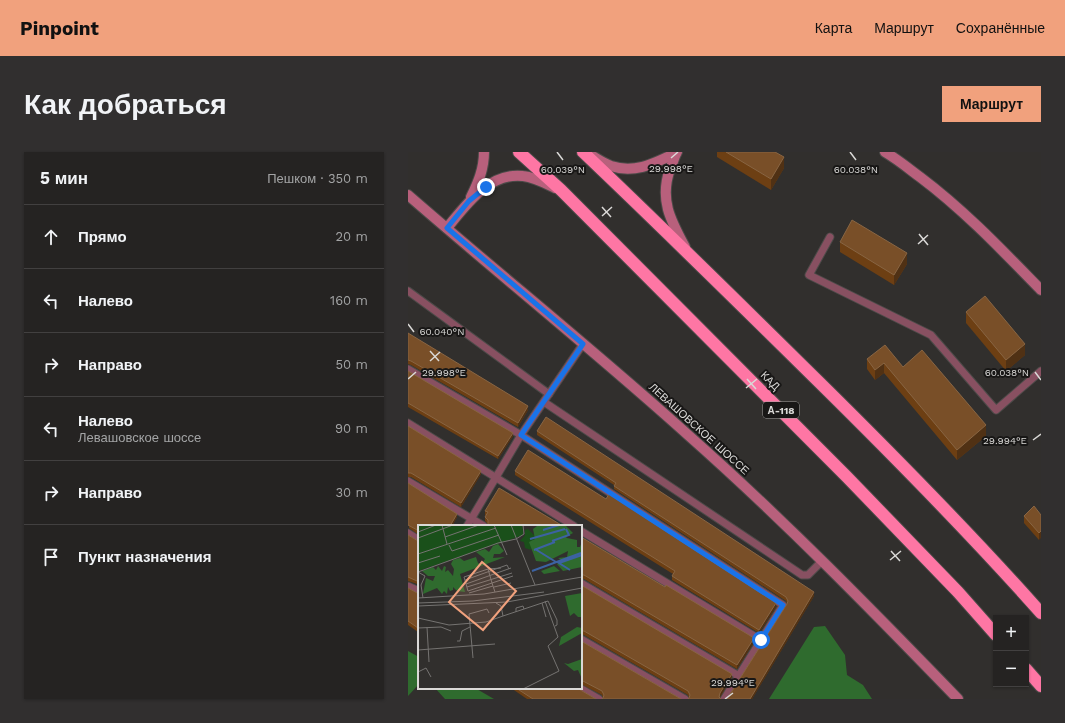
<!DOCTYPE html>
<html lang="ru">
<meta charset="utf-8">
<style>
:root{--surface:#252322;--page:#312f2f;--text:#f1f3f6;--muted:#a3a4a5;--line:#424040;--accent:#f1a17d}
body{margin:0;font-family:"Work Sans",sans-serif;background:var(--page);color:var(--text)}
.controls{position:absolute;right:12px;bottom:12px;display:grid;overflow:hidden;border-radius:0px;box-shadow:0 1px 3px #0004}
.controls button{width:36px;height:36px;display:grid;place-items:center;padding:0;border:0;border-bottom:1px solid var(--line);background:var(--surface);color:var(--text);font:20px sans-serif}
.stop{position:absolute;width:12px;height:12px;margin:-9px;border:3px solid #1a73e8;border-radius:50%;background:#fff}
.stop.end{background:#1a73e8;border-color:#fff;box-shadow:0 1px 4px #0008}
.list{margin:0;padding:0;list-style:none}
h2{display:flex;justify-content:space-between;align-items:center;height:52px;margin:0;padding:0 16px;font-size:17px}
h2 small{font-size:13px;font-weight:400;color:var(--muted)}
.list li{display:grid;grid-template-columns:26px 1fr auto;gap:12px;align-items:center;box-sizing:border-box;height:64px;padding:0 16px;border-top:1px solid var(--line)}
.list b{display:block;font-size:15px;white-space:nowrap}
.list p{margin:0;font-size:13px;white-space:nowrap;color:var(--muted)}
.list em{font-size:13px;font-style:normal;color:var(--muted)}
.icon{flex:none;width:22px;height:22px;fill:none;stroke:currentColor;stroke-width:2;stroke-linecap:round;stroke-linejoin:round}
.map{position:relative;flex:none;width:633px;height:547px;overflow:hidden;border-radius:0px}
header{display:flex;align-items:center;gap:24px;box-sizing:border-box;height:56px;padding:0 20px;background:var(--accent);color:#111}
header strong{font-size:19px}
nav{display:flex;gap:22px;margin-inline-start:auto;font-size:14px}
.intro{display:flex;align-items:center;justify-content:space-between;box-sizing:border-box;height:96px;padding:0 24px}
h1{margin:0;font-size:28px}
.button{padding:10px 18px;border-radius:0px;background:var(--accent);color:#111;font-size:14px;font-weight:700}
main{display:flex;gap:24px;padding:0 24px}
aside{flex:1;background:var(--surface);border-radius:0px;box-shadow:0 1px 3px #0004}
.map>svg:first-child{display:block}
.forest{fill:#2f6b2e}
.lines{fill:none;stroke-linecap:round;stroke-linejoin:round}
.service-casing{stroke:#4c4a48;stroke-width:9}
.secondary-casing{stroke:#4c4a48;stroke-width:12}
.motorway-casing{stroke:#4c4a48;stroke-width:14}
.service{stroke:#885061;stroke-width:7}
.secondary{stroke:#b8607c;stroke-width:10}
.motorway{stroke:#fe76a4;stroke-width:12}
.wall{fill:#6d3f13}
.shaded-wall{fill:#503114}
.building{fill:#794f28;stroke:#886543}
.route{stroke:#1a73e8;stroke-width:5}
.ticks{fill:none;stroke:#dad9d7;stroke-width:1.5}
.labels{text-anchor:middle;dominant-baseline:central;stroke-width:4;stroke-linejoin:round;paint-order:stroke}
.shield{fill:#181716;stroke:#a09f9d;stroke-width:1}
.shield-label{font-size:10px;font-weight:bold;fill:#dad9d7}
.street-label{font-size:11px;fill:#dad9d7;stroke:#181716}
.inset-river{fill:none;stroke:#3c62a2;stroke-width:2}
.inset-road{fill:none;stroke:#757371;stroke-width:1}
.view{fill:#f1a17d;fill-opacity:0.15;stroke:#f1a17d;stroke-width:2}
.inset-edge{fill:none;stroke:#dad9d7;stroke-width:2}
.ticks-label{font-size:10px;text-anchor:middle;fill:#dad9d7;stroke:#181716;stroke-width:4;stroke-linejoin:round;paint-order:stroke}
</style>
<header>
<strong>Pinpoint</strong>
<nav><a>Карта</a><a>Маршрут</a><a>Сохранённые</a></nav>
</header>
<div class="intro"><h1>Как добраться</h1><a class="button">Маршрут</a></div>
<main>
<aside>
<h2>5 мин<small>Пешком · 350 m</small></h2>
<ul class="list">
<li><svg class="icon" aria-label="ahead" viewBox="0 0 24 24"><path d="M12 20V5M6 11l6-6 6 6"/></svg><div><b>Прямо</b></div><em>20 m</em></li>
<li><svg class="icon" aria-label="left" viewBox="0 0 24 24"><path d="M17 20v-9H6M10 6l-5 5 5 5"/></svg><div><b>Налево</b></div><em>160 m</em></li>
<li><svg class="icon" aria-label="right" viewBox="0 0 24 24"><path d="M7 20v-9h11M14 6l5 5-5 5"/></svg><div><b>Направо</b></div><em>50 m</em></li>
<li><svg class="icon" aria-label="left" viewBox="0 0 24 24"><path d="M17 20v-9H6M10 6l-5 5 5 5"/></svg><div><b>Налево</b><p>Левашовское шоссе</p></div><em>90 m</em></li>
<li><svg class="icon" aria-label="right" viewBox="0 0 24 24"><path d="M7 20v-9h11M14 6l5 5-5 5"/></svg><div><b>Направо</b></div><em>30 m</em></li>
<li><svg class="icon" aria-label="arrive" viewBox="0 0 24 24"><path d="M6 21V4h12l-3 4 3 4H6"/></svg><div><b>Пункт назначения</b></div></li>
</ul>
</aside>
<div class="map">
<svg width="633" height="547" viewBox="0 0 633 547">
<rect width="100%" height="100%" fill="#312f2d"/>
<g class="forest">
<polygon points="417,474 437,503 439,523 455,533 464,547 361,547 406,475"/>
<polygon points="0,499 11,505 11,532 0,544"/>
<polygon points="27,536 67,536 86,547 37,547"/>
</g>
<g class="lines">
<g class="service-casing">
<g id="service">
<polyline points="422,85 401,123 523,183 588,258 633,219"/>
<polyline points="0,139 141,242"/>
<polyline points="0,217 113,283 375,453 316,547"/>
<polyline points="136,250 394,423 400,423 414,409"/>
<polyline points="0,271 166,374"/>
<polyline points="0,329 76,374"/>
<polyline points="59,374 113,283 175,192"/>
<polyline points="173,379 353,488"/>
<polyline points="0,381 11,388"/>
<polyline points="173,431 331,524"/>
<polyline points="0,434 11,439"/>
<polyline points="173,487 277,547"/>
<polyline points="172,536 191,547"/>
</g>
</g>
<g class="secondary-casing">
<g id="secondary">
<path d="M269,0C266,5 265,11 262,17C251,48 263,69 277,95"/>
<path d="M477,0C489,7 500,16 512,25C556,58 594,98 633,138"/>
<path d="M181,2C188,6 195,11 203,14C227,22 247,11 268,1"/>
<path d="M0,43C92,123 188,200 279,282C374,366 462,456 550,547"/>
<path d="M63,45C70,31 76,17 76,0"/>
<path d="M39,76C58,53 81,20 115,24C126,25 137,31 147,36"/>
</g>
</g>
<g class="motorway-casing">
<g id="motorway">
<polyline points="111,0 153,38 439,325 550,440 588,483"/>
<path d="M175,0C255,76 333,153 411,230C487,305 562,381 633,461"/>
<polyline points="618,517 633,534"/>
</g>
</g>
<use href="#service" class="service"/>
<use href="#secondary" class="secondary"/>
<use href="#motorway" class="motorway"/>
</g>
<g class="wall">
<polygon points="309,0 367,0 376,16 363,38 309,5"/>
<polygon points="432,90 499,112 486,133 432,100"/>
<polygon points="558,160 617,203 598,219 558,171"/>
<polygon points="0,181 120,258 110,275 3,213 0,212"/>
<polygon points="459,207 495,215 578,284 549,308 476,221 467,228 459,217"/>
<polygon points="0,219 105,284 90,307 0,255"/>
<polygon points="0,274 73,322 53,355 3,325 0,325"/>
<polygon points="129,279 406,444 344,547 319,547 379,452 378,449 206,337 206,333 129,283"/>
<polygon points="107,319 368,455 351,481 264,428 264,424 265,422 107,323"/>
<polygon points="0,331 49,365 44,374 11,374 11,383 1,376"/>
<polygon points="77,359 155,374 80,372 77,369 77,365 78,363 77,363"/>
<polygon points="633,363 631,388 616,371 616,364"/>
<polygon points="0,383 10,389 9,432 0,429"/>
<polygon points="173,385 346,490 329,517 176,427 173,427"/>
<polygon points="173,433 324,525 312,545 281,546 280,543 176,483 173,483"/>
<polygon points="0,436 11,442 10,480 0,473"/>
<polygon points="173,489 273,547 195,546 194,543 173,532"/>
<polygon points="103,536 169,536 188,547 119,547"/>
</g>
<g class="shaded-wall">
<polygon points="376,5 376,16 363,38 363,27"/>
<polygon points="499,101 499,112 486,133 486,123"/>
<polygon points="617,192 617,203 598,219 598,208"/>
<polygon points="476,211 476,221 467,228 467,218"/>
<polygon points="120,254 120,258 110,275 110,271"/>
<polygon points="578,273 578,284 549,308 549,298"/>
<polygon points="105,281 105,284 90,307 90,304"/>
<polygon points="73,319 73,322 53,355 53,351"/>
<polygon points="49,362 49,365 44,374 42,374"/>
<polygon points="633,379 633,386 631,388 631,381"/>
<polygon points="11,424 11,428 9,432 9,429"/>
<polygon points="406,440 406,444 344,547 342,547"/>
<polygon points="368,451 368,455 351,481 351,478"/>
<polygon points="346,486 346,490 329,517 329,513"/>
<polygon points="324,522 324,525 312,545 312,541"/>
</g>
<g class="building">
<polygon points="318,0 367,0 376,5 363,27"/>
<polygon points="444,68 499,101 486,123 432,90"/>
<polygon points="577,144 617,192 598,208 558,160"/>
<polygon points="0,181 120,254 110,271 3,209 0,208"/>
<polygon points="477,193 495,215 514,198 578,273 549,298 476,211 467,218 459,207"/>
<polygon points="0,219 105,281 90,304 0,251"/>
<polygon points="138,265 406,440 342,547 319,547 379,452 380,449 378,445 206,334 208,331 129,279"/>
<polygon points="0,274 73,319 53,351 3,321 0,321"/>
<polygon points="120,298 198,347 201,342 368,451 351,478 264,424 267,419 107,319"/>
<polygon points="0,331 49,362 42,374 11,374 11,379 0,373"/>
<polygon points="91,336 155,374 78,374 80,372 80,368 77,365 80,360 77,359"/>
<polygon points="626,354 633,363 633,379 631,381 616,364"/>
<polygon points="0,383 10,389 11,389 11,424 9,429 0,425"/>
<polygon points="173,385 257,435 258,433 346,486 329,513 176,423 173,423"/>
<polygon points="173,433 324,522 312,541 311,545 313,547 280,547 281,546 282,543 280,539 176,479 173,479"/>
<polygon points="0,436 11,442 11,475 10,476 0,469"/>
<polygon points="173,489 273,547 194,547 195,546 196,543 194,539 173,528"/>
<polygon points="108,536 169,536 188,547 125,547"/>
</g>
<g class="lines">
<polyline class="route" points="78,35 61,49 39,76 175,192 113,283 375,453 353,488"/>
</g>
<path class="ticks" d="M149,0L155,8M442,0L448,8M263,6L270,0M194,55L203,65M194,64L204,55M511,82L520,93M510,92L520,83M0,172L6,180M22,199L31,209M22,209L32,200M627,220L633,228M0,227L8,220M339,227L348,237M338,236L349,227M625,288L633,282M483,399L492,409M482,408L493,399M317,547L325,541"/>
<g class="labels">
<rect class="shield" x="355" y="250" width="36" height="16" rx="3"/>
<g class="shield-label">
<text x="373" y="258">А-118</text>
</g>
<g class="street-label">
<text transform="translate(362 229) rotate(45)">КАД</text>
<text transform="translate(291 277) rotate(42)">ЛЕВАШОВСКОЕ ШОССЕ</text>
</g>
</g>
<g transform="translate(10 373)">
<rect width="164" height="164" fill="#312f2d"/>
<path d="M0,0H104L105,7V10L85,17L0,46ZM110,4L117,11L113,25L107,23L106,17L102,16L107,10V5Z" fill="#1a501a"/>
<path d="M113,0H147L155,8L148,12L149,13L159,15V22H162L164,16V42L145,46L139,39L157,31L143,35L140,33L149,32L150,26L128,37L118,36L111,17L117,14L115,4L119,1H110ZM80,19L86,26L82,29H76L75,33L87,32L42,49L47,67L39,66L35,62V65L32,66L30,62L29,69L26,66L24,69L19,63L5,69L8,53L15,56L17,51H10L4,46L15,42L18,45L20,41L24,46L26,41L28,42L27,47L30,45L35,51L36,44L33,39L35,35L42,33L46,36L58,32L60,38L63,40L67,34L58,27L67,24L71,27L75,21ZM136,41L142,46L126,49L123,46ZM164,68V92H160L156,88L152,91L147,71ZM159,102L164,103V108L141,121L143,112ZM164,134V154L160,145L156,146L146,138L150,139Z" fill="#2f6b2e"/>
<path class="inset-river" d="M125,5L141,0M112,14L147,4M134,16L151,10L148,4M117,24L138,37M116,25L137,17M152,45L141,38L164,30M114,46L163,28"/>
<path class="inset-road" d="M24,0L29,19M76,0L89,30M93,0L117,60M0,7L18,0M27,12L61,0M0,13L35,0M31,20L34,26L81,10M0,29L78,3M0,38L22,31M70,44L83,43M0,47L80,18L98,14L106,9L105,0M0,47L7,51L3,60L5,73M47,55L89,40L91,44M48,59L93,43M49,62L94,48M76,62L93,58M77,67L74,58L70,44L46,52L50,66L95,51M51,68L75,61M0,73L66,69L164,52M0,78L55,76L126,67M124,78L128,92M0,81L89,77L164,63M98,87V83L105,81L106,84M85,91L130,76L139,95V100L137,101M0,93L31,100L68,97L85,91L83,81L78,78M9,102L11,137M0,103L23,102L33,106M39,116H42L44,106L52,102M0,125L77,119M55,133L51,89L69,84L71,88M0,147L8,143L13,152M105,164L141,146L130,121L140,112L127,76"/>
<path class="view" d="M64,37L98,66L65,105L31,77Z"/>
<rect width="164" height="164" class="inset-edge"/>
</g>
<g class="ticks-label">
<text x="263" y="20">29.998°E</text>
<text x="155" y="21">60.039°N</text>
<text x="448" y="21">60.038°N</text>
<text x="34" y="183">60.040°N</text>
<text x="36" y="224">29.998°E</text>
<text x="599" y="224">60.038°N</text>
<text x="597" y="292">29.994°E</text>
<text x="325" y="534">29.994°E</text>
</g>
</svg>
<div class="controls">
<button>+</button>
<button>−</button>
</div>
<div class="stop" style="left:353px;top:488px"></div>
<div class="stop end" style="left:78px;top:35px"></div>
</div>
</main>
